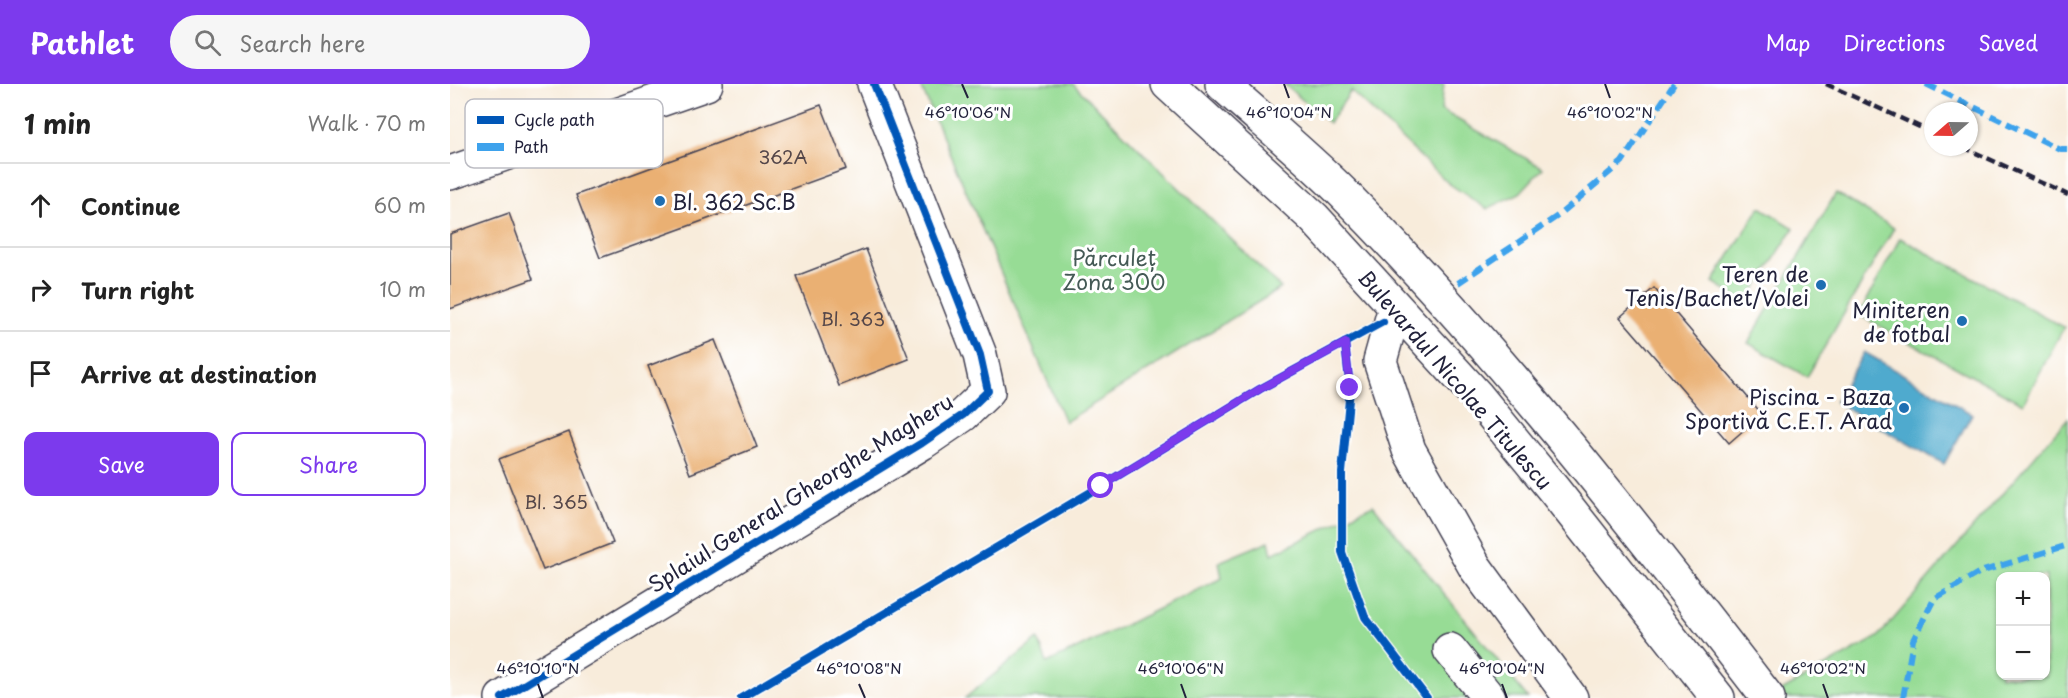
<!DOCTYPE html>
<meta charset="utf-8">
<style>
:root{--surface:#fff;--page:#f6f6f6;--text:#222;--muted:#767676;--line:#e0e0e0;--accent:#7c3aed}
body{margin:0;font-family:"Playpen Sans",sans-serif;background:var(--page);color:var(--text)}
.controls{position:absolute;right:18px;bottom:18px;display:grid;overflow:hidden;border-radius:12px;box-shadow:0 2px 4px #0004}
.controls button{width:54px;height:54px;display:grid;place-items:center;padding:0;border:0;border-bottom:2px solid var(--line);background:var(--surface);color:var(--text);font:30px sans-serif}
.compass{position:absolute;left:1474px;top:18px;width:54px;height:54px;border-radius:50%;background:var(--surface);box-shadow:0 2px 4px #0004;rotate:250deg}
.stop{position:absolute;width:18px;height:18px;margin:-14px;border:4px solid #7c3aed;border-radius:50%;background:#fff}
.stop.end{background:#7c3aed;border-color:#fff;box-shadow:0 2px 6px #0008}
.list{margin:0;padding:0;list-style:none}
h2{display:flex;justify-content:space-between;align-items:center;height:78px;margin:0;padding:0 24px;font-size:26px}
h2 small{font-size:20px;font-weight:400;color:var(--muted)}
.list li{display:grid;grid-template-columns:39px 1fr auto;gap:18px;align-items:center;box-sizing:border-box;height:84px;padding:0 24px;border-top:2px solid var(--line)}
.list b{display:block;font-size:22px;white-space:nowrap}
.list em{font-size:20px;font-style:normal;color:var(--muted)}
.actions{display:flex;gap:12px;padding:18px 24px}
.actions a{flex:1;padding:14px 0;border:2px solid var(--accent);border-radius:12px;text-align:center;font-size:21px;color:var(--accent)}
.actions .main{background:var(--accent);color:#fff}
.icon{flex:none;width:33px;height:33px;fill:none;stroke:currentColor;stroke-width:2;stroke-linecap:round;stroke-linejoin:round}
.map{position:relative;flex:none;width:1618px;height:614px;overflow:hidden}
header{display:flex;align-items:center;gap:36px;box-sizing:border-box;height:84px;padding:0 30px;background:var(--accent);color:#fff}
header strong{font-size:28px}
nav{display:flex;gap:33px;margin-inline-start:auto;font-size:21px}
.search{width:420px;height:54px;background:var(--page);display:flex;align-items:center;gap:15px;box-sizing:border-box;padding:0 21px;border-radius:33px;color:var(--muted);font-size:22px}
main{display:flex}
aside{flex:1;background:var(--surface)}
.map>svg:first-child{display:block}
.green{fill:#97dc95;stroke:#5c7f68;stroke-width:1.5;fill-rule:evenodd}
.water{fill:#50aace;stroke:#396684;stroke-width:1.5}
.building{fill:#eab073}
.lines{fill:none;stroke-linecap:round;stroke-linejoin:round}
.street-casing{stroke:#424053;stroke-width:36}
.secondary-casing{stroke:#424053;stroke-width:36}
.street{stroke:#fff;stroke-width:33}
.secondary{stroke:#fff;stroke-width:33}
.rail{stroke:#22223b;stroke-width:4.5;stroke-dasharray:9 4.5;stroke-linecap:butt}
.quiet{stroke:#3ea2ec;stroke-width:6;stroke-dasharray:12 6;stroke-linecap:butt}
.cycleway-casing{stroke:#fff;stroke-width:11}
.cycleway{stroke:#0057b8;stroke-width:8}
.route{stroke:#7c3aed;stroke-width:8}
.ticks{fill:none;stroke:#22223b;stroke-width:2}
.poi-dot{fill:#1f6fb2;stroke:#fff;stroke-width:2}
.labels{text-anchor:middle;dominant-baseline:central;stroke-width:6;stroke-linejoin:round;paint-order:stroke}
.number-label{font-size:18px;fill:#544649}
.poi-label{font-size:21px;fill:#22223b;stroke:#fff;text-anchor:end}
.park-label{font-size:21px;fill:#455a56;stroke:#fff}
.street-label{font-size:21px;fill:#22223b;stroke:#fff}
.key{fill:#fff;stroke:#bdbdc4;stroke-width:1.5}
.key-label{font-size:16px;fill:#22223b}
.ticks-label{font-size:15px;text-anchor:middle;fill:#22223b;stroke:#fff;stroke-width:6;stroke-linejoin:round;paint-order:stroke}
</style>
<header>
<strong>Pathlet</strong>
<div class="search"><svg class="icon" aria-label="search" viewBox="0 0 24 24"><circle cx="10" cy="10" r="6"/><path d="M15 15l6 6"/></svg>Search here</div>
<nav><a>Map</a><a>Directions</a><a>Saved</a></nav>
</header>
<main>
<aside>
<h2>1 min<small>Walk · 70 m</small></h2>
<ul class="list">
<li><svg class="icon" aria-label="ahead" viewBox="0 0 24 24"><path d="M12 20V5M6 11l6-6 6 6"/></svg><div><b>Continue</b></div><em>60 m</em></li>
<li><svg class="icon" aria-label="right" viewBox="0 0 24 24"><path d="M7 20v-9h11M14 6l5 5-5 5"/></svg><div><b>Turn right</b></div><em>10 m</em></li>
<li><svg class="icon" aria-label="arrive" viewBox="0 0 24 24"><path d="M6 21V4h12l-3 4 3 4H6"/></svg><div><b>Arrive at destination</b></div></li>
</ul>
<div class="actions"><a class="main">Save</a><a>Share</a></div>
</aside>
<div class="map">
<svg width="1618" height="614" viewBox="0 0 1618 614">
<rect width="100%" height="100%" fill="#fff"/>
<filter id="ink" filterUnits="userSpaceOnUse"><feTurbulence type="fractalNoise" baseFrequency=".0167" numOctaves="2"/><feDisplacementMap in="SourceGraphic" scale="12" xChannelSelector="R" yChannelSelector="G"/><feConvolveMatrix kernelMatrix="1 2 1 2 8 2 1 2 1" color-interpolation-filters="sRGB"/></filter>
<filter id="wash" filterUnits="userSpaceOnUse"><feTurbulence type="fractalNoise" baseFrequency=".008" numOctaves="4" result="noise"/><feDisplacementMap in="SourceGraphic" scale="24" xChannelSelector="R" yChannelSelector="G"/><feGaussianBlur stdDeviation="1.35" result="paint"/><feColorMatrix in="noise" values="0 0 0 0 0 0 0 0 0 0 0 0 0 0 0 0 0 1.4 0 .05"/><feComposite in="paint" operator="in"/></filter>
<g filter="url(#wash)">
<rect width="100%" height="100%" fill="#f8ecdb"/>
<g class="green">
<polygon points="470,0 623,0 831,204 615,338"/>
<polygon points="834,0 994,0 991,26 1093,84 1070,109 1037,125 998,99 901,7 879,39"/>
<polygon points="1386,109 1444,144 1357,293 1298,259"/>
<polygon points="1310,123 1344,144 1296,219 1263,198"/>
<polygon points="1450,154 1614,243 1573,320 1409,231"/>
<path d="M1618,334V614H1319L1428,553ZM1550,492H1596V592H1550Z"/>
<polygon points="923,421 1078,614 515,614 588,555 597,579 772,494 769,478 819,457 822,470"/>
</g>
<polygon class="water" points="1414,268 1522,330 1494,380 1385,318"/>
<g id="blocks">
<g class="building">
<polygon points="371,21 396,85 150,174 126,111"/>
<polygon points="59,129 83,195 0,225 0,150"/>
<polygon points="416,165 459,275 389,302 346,192"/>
<polygon points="1204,204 1312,330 1279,359 1170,233"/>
<polygon points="265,256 307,363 240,390 198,282"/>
<polygon points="119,348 163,459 93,486 49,375"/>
</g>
</g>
</g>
<g filter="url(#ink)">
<use href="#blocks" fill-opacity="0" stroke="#424053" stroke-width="1.5"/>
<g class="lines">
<g class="street-casing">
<g id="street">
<polyline points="0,89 256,0"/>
<polyline points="945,223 930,277 959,366 1025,483 1121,614"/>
<polyline points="1000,566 1039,614"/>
<polyline points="52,614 472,359 513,331 538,307 530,271 424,0"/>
</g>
</g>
<g class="secondary-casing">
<g id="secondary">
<polyline points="718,0 864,134 1027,312 1104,406 1268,614"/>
<path d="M772,0C812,36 855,71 894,110C1048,266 1184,440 1318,614"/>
</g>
</g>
<use href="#street" class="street"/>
<use href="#secondary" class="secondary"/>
<g class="rail">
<polyline points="1376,0 1483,49"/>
<polyline points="1513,63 1618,111"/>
</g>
<g class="quiet">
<polyline points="1476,0 1610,65 1618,65"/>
<polyline points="1008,199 1109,131 1172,78 1224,0"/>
<polyline points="1453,614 1463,556 1484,515 1530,488 1618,461"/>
</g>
<g class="cycleway-casing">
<g id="cycleway">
<polyline points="895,259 900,305 892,389 892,468 915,533 977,614"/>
<polyline points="52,614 472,359 513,331 538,307 530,271 424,0"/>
<polyline points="291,614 651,402 810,305 933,238"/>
</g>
</g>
<use href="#cycleway" class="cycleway"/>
</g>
</g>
<g class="lines" filter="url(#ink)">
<polyline class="route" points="651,402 810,305 895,259 900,304"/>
</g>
<path class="ticks" d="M512,0L518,14M834,0L839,14M1155,0L1160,14M88,600L93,614M409,600L415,614M731,600L736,614M1052,600L1057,614M1373,600L1378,614"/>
<g class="poi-dot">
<circle cx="210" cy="117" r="6"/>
<circle cx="1371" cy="201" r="6"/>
<circle cx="1512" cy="237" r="6"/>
<circle cx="1454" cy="324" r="6"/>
</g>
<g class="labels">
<g class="number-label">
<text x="333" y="72">362A</text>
<text x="403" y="234">Bl. 363</text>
<text x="106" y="417">Bl. 365</text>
</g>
<g class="poi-label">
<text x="222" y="117" text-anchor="start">Bl. 362 Sc.B</text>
<text x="1359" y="189">Teren de<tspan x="1359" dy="24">Tenis/Bachet/Volei</tspan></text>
<text x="1500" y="225">Miniteren<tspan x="1500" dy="24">de fotbal</tspan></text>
<text x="1442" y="312">Piscina - Baza<tspan x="1442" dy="24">Sportivă C.E.T. Arad</tspan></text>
</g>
<g class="park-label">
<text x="664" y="173">Părculeț<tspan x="664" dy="24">Zona 300</tspan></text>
</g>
<g class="street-label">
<text transform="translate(1006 295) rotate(49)">Bulevardul Nicolae Titulescu</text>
<text transform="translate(350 408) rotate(-32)">Splaiul General Gheorghe Magheru</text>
</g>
</g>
<rect x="15" y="15" width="198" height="69" rx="9" class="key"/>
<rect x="27" y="32" width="27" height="8" fill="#0057b8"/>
<rect x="27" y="59" width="27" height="8" fill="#3ea2ec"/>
<g class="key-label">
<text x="64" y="42">Cycle path</text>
<text x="64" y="69">Path</text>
</g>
<g class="ticks-label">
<text x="518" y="34">46°10'06"N</text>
<text x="839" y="34">46°10'04"N</text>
<text x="1160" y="34">46°10'02"N</text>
<text x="88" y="590">46°10'10"N</text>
<text x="409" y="590">46°10'08"N</text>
<text x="731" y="590">46°10'06"N</text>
<text x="1052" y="590">46°10'04"N</text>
<text x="1373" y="590">46°10'02"N</text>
</g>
</svg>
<div class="controls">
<button>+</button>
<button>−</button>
</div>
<svg class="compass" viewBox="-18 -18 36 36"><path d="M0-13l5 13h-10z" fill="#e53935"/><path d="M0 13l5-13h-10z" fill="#767676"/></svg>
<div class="stop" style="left:651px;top:402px"></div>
<div class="stop end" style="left:900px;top:304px"></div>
</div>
</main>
